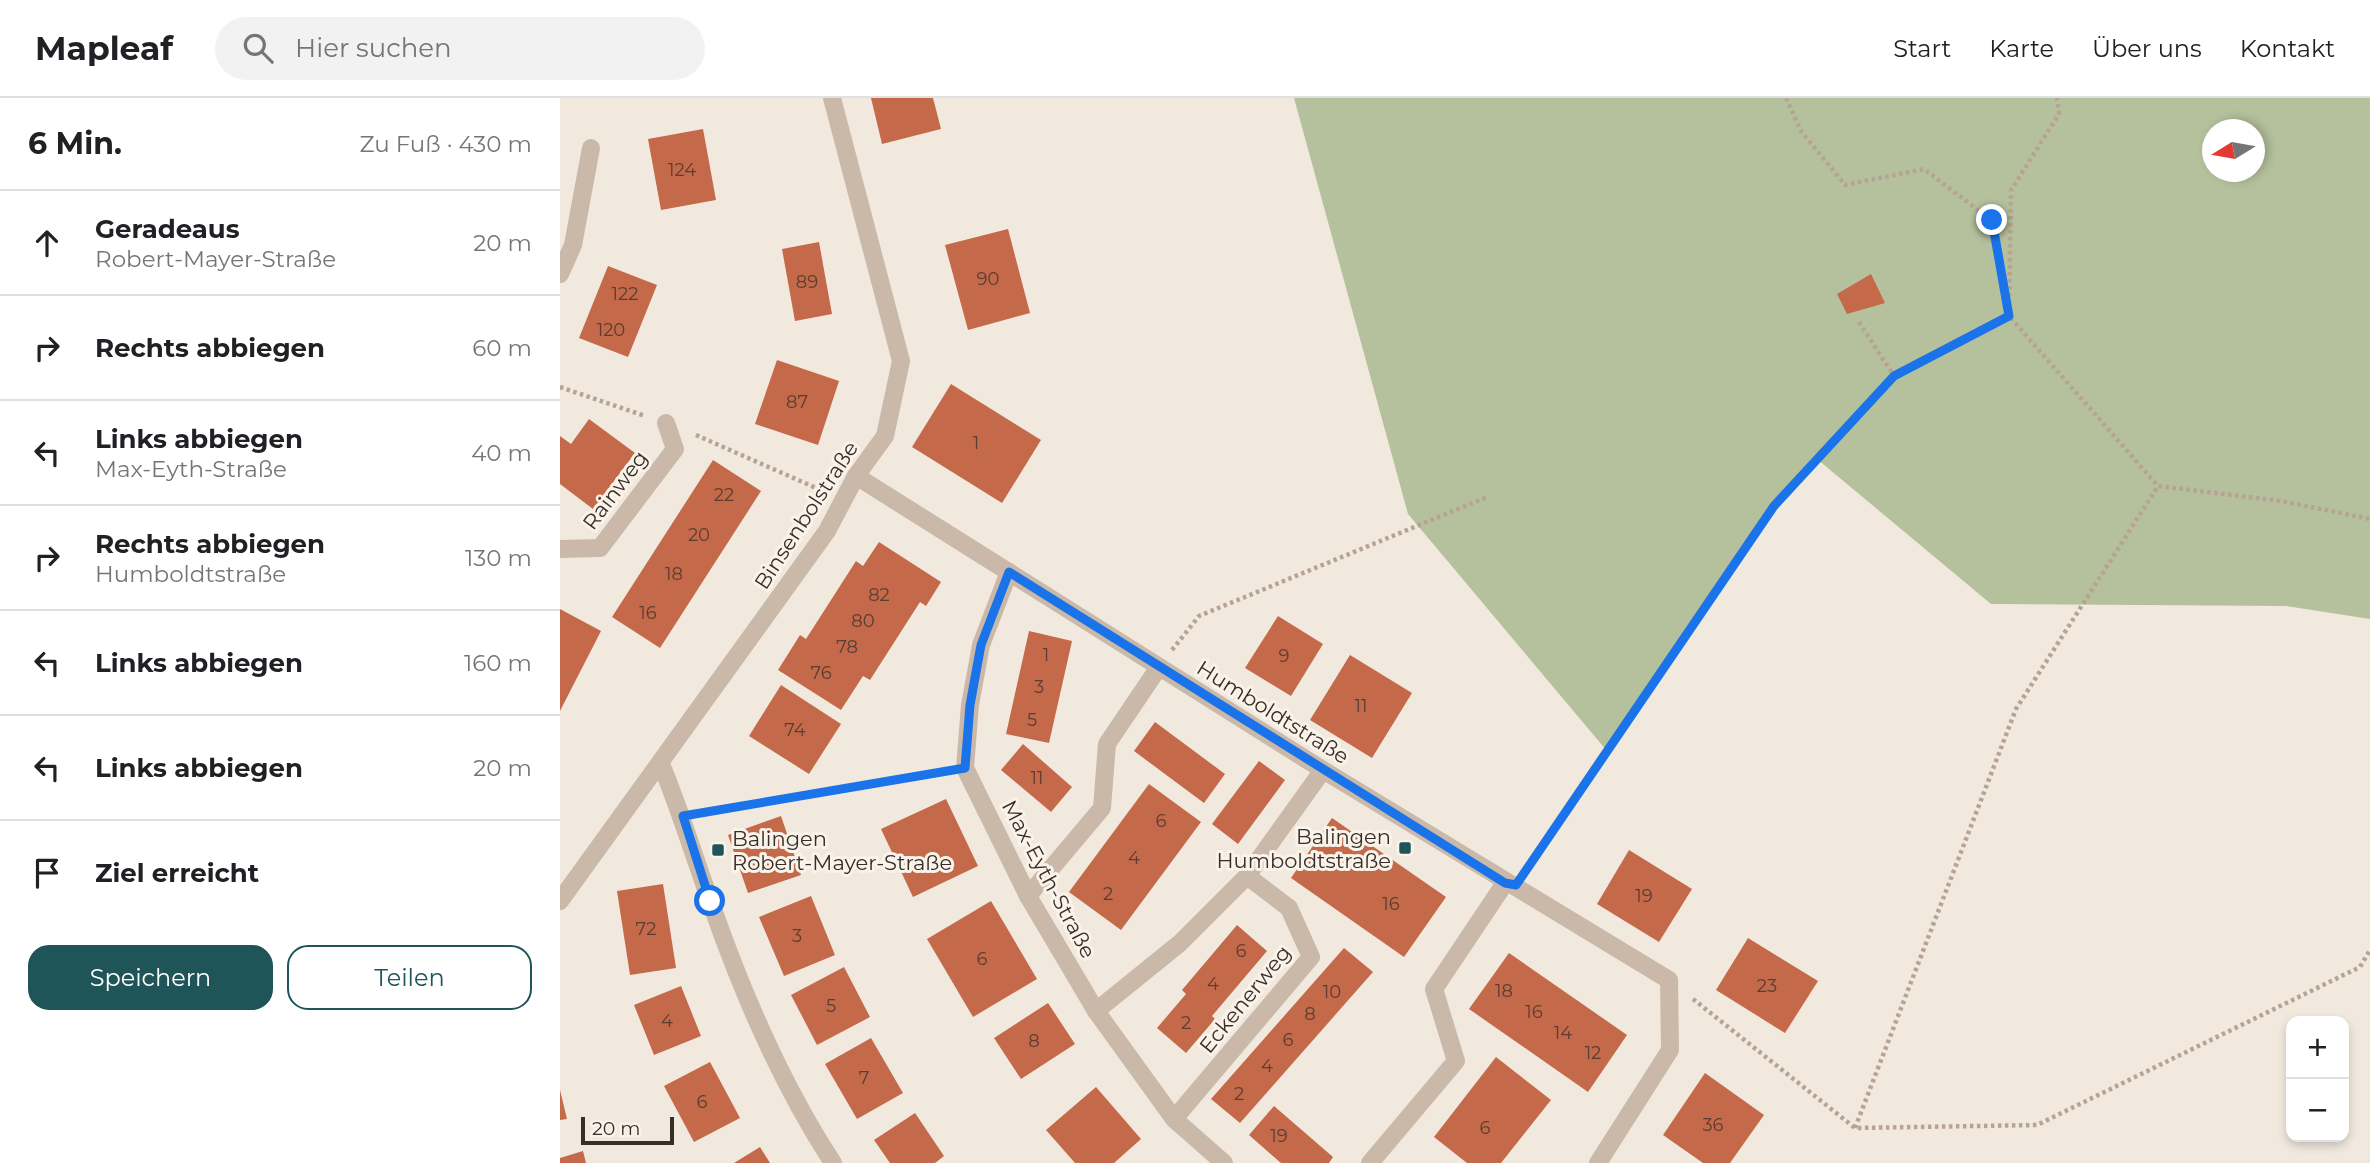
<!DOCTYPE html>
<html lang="de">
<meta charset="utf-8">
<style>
:root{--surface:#fff;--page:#f2f2f2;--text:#202124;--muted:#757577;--line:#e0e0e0;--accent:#1f5459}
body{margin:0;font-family:Montserrat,sans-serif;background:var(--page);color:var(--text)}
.controls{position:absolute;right:21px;bottom:21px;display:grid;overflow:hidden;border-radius:14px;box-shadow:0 4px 10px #0003}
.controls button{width:63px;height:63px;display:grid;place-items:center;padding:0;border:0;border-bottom:2px solid var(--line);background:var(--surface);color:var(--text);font:35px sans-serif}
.compass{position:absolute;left:1642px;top:21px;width:63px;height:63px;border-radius:50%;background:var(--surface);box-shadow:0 4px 10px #0003;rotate:259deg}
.scale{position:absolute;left:21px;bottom:18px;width:93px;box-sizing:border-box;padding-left:7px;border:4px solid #382e29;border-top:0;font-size:19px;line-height:24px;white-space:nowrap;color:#382e29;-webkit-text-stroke:5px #faf3ea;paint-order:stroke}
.stop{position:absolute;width:21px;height:21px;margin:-16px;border:5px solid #1a73e8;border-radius:50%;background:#fff}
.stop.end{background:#1a73e8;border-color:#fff;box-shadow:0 2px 7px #0008}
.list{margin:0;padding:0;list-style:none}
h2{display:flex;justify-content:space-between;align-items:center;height:91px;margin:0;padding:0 28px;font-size:30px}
h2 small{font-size:23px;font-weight:400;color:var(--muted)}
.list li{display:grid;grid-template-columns:46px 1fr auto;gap:21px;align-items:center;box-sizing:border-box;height:105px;padding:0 28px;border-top:2px solid var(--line)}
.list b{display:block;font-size:26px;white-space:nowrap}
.list p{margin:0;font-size:23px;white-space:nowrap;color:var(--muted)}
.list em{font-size:23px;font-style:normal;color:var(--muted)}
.actions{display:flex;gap:14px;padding:21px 28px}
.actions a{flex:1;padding:16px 0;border:2px solid var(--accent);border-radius:21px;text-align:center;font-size:24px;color:var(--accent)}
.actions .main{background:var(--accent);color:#fff}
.icon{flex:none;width:38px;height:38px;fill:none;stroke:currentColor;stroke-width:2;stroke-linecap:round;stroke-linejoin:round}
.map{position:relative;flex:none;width:1810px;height:1065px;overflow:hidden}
header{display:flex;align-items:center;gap:42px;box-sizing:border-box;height:98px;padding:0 35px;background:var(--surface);border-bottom:2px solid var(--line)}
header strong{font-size:33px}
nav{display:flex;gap:38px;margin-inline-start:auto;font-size:24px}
.search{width:490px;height:63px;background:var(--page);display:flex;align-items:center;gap:18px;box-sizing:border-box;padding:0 24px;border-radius:38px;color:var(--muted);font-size:26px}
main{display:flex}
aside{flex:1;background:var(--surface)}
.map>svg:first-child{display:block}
.green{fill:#b5c19d;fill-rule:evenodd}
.building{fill:#c4694a}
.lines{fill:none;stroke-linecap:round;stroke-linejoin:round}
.path{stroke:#b6a394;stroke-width:4.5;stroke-dasharray:3.5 3.5;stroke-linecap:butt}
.minor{stroke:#cab9a9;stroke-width:18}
.route{stroke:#1a73e8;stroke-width:9}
.poi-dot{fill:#1f5459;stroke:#faf3ea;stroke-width:2.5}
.labels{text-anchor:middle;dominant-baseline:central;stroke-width:6;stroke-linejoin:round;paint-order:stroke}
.number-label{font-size:18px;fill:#5b3d31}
.street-label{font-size:21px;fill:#382e29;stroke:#faf3ea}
.poi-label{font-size:21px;fill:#382e29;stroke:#faf3ea;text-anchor:end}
</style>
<header>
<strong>Mapleaf</strong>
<div class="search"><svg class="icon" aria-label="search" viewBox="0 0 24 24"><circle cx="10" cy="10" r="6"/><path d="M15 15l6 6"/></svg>Hier suchen</div>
<nav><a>Start</a><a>Karte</a><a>Über uns</a><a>Kontakt</a></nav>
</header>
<main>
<aside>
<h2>6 Min.<small>Zu Fuß · 430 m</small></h2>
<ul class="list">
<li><svg class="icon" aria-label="ahead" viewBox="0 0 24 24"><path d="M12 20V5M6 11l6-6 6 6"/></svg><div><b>Geradeaus</b><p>Robert-Mayer-Straße</p></div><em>20 m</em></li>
<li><svg class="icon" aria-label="right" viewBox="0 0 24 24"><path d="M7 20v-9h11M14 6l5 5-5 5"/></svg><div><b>Rechts abbiegen</b></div><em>60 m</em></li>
<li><svg class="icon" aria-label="left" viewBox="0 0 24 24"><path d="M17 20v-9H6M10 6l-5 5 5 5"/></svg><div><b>Links abbiegen</b><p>Max-Eyth-Straße</p></div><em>40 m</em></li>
<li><svg class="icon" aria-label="right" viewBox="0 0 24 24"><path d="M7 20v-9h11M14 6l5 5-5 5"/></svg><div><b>Rechts abbiegen</b><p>Humboldtstraße</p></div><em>130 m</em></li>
<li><svg class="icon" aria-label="left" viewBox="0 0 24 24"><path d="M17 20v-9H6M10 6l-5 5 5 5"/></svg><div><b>Links abbiegen</b></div><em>160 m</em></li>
<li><svg class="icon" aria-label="left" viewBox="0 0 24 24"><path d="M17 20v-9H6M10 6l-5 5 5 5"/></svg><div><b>Links abbiegen</b></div><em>20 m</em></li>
<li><svg class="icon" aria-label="arrive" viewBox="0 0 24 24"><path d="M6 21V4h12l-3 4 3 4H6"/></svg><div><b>Ziel erreicht</b></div></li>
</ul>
<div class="actions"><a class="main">Speichern</a><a>Teilen</a></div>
</aside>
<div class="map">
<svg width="1810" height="1065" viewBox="0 0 1810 1065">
<rect width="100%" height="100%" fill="#f2e9de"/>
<path class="green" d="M734,0H1810V521L1726,508L1431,506L1257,361L1214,408L1047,653L848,416ZM1652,32H1694V74H1652Z"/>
<g class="building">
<polygon points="311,0 373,0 381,31 322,46"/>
<polygon points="143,31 156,102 101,112 88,41"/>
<polygon points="448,131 470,215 408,232 385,147"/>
<polygon points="259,144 272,216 235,223 222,151"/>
<polygon points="48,168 97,187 68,259 19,240"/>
<polygon points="1311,176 1325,205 1287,216 1277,196"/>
<polygon points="217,262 279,283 258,347 195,326"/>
<polygon points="391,286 481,342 442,405 352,349"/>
<polygon points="29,321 75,355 33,411 0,386 0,338 11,346"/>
<polygon points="153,362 201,393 100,550 52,519"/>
<polygon points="319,444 381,484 366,508 360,504 310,582 303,578 281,612 218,572 240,537 246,541 296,463 303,468"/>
<polygon points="0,511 41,533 0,613"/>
<polygon points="718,518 763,546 731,598 685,570"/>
<polygon points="469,533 512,543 489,645 446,636"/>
<polygon points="790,557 852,595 812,660 750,622"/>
<polygon points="221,587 281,626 249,676 189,638"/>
<polygon points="595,624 665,676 644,705 574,653"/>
<polygon points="463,646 512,689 491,714 441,672"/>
<polygon points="699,663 725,682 678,746 652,726"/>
<polygon points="589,686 641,724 561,832 509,794"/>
<polygon points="386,701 418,768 353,799 321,731"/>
<polygon points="221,718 241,777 188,795 168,737"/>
<polygon points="772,720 886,799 844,859 731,780"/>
<polygon points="1069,752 1132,791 1099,844 1037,806"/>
<polygon points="103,786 116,870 70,877 57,793"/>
<polygon points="251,798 275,857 224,878 199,819"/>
<polygon points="431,803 477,881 413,919 367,841"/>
<polygon points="677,827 707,853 652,918 655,921 626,955 597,930 626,896 622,892"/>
<polygon points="1188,840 1258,883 1225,935 1156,892"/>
<polygon points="784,850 813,874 680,1025 651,1001"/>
<polygon points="949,855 1067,937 1028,994 909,911"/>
<polygon points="284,869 310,919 257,947 231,897"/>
<polygon points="121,888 141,938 94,957 74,907"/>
<polygon points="488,905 515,946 461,981 434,940"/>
<polygon points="311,940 343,995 297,1021 265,966"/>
<polygon points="936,959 991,1002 941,1065 907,1065 874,1039"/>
<polygon points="150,964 180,1020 134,1044 104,988"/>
<polygon points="1145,975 1204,1017 1170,1065 1143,1065 1103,1037"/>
<polygon points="536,989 581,1041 554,1065 515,1065 486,1032"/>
<polygon points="0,992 7,1021 0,1022"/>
<polygon points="714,1008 773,1059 769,1065 721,1065 689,1037"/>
<polygon points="355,1015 384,1058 375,1065 330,1065 314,1042"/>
<polygon points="200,1049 210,1065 174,1065"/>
<polygon points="23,1053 26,1065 0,1065 0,1060"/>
</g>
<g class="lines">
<g class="path">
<polyline points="1226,0 1241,33 1285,87 1364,71 1431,122 1449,218 1598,388 1721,403 1810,421"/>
<polyline points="1299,224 1334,278"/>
<polyline points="0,289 85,318"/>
<polyline points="136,337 263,393"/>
<polyline points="612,552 639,518 927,399"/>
<polyline points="144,714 384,674"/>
<polyline points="968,769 1214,408 1334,278 1449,218 1451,92 1499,16 1497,0"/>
<polyline points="1133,901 1295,1030 1477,1027 1800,869 1810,852"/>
<polyline points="1295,1030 1456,611 1598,388"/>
</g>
<g class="minor">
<polyline points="0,176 13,147 31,50"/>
<polyline points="296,378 763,672 1109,882 1110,952 1038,1065"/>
<polyline points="0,451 40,450 115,351 106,325"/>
<polyline points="449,474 421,547 410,607 405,670 468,798 536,913 614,1021 664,1065"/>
<path d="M101,666C121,714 135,762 153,811C184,899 222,987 273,1065"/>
<polyline points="468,798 542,710 547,646 599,569"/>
<polyline points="0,803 267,433 296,378 325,338 341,263 272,0"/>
<polyline points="536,913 620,845 687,778 763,672"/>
<polyline points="614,1021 751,859 729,810 687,778"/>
<polyline points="810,1065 896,963 874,891 945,785"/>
</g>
</g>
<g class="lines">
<polyline class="route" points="150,803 123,718 405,670 410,607 421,547 449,474 945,785 956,787 1214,408 1334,278 1449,218 1432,122"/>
</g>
<g class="poi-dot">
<rect x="838" y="743" width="14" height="14" rx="3.5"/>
<rect x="151" y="745" width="14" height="14" rx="3.5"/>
</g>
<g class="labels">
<g class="number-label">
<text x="122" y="72">124</text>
<text x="428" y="181">90</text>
<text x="247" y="184">89</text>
<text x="65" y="196">122</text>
<text x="51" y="232">120</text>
<text x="237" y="304">87</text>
<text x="416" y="345">1</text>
<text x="164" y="397">22</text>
<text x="139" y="437">20</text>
<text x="114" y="476">18</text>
<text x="319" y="497">82</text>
<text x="88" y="515">16</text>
<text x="303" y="523">80</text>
<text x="287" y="549">78</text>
<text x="486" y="557">1</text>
<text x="724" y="558">9</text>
<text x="261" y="575">76</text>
<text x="479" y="589">3</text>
<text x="801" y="608">11</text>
<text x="472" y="622">5</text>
<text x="235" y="632">74</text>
<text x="477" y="680">11</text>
<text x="601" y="723">6</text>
<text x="574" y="760">4</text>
<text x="548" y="796">2</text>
<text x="1084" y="798">19</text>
<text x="831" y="806">16</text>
<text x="86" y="831">72</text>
<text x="237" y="838">3</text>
<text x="681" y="853">6</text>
<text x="422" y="861">6</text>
<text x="653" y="886">4</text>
<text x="1207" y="888">23</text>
<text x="944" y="893">18</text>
<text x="772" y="894">10</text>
<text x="271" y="908">5</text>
<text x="974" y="914">16</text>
<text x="750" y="916">8</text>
<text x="107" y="923">4</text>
<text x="626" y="925">2</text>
<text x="1003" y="935">14</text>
<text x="728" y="942">6</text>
<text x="474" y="943">8</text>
<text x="1033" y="955">12</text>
<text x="707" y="968">4</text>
<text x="304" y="980">7</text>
<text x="679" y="996">2</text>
<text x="142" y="1004">6</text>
<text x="1153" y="1027">36</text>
<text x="925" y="1030">6</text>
<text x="719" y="1038">19</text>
</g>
<g class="street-label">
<text transform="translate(55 392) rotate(-53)">Rainweg</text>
<text transform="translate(246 417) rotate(-57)">Binsenbolstraße</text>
<text transform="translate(713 614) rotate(32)">Humboldtstraße</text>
<text transform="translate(489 781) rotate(62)">Max-Eyth-Straße</text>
<text transform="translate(685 901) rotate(-51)">Eckenerweg</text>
</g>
<g class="poi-label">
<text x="831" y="738">Balingen<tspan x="831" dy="24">Humboldtstraße</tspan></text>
<text x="172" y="740" text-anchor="start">Balingen<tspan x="172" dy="24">Robert-Mayer-Straße</tspan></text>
</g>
</g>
</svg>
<div class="controls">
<button>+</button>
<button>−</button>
</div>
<svg class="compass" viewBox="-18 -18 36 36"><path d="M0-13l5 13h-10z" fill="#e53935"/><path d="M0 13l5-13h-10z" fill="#757577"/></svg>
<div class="scale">20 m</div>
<div class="stop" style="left:150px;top:803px"></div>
<div class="stop end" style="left:1432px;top:122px"></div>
</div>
</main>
